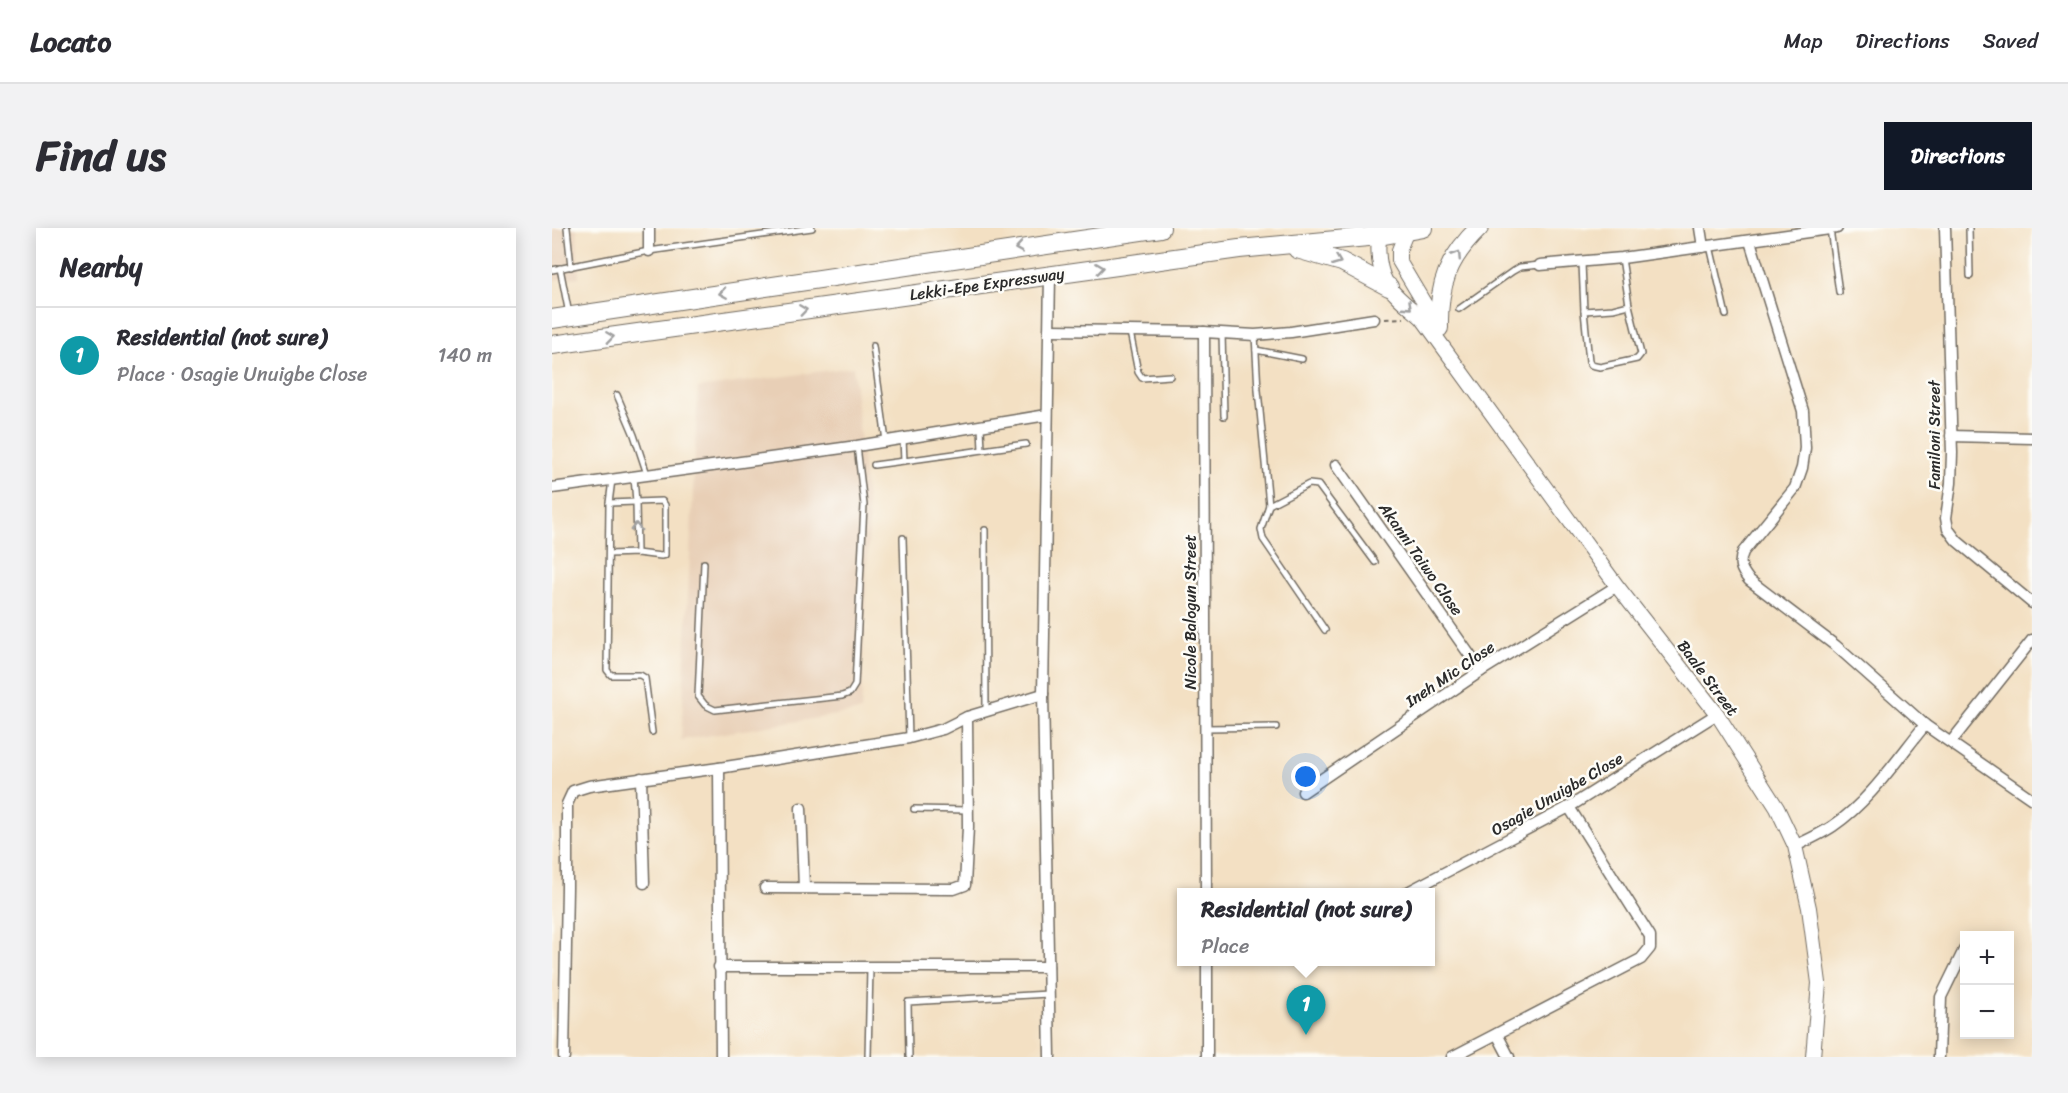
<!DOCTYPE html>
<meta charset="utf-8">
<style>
:root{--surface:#fff;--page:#f2f2f3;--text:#2b2b33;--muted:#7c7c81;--line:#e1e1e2;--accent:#111827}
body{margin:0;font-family:Sriracha,sans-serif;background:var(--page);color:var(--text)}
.controls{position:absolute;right:18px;bottom:18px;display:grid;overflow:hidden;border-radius:0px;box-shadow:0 3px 15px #0003}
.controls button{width:54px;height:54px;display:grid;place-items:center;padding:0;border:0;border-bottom:2px solid var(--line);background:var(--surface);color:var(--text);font:30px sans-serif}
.you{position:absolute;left:754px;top:549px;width:21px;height:21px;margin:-15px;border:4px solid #fff;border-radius:50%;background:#1a73e8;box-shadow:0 0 0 9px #1a73e833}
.badge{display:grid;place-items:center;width:39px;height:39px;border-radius:50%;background:var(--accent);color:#fff;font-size:20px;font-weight:700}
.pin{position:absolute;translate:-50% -50px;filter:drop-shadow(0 2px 3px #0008)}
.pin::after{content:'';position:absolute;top:32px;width:21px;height:18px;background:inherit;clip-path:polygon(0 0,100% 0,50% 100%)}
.popup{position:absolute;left:625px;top:660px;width:258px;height:78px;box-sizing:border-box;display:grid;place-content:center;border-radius:0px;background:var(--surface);filter:drop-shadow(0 2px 4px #0005);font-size:20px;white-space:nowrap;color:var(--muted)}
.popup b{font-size:22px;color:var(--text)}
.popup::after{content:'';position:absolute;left:50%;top:100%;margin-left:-12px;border:12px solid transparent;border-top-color:var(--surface)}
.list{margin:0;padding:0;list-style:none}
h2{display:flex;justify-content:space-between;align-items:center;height:78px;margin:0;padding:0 24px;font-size:26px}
h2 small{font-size:20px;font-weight:400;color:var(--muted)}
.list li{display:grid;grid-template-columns:39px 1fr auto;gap:18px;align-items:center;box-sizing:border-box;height:96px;padding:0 24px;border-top:2px solid var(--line)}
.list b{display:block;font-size:22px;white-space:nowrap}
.list p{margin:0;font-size:20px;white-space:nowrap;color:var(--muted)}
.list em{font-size:20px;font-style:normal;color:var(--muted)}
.map{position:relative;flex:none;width:1480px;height:829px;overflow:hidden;border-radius:0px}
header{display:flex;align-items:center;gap:36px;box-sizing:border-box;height:84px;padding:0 30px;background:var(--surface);border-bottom:2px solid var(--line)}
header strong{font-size:28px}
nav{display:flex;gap:33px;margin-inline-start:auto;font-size:21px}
.intro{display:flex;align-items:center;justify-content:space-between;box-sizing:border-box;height:144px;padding:0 36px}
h1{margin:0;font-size:42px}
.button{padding:15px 27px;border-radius:0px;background:var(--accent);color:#fff;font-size:21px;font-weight:700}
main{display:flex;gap:36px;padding:0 36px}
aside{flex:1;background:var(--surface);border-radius:0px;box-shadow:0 3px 15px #0003}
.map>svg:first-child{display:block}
.built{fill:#e8cfb6}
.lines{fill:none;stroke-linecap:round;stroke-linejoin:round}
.service-casing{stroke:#716a60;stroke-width:8}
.minor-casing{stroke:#716a60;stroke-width:13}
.tertiary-casing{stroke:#716a60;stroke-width:16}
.trunk-casing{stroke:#716a60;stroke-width:20}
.path{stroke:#716a60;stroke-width:2;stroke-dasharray:4.5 4.5;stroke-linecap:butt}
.service{stroke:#fff;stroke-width:5}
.minor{stroke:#fff;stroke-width:10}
.tertiary{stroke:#fff;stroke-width:14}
.trunk{stroke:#fff;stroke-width:18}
.oneway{stroke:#a0a0a0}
.labels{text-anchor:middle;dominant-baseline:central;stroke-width:5;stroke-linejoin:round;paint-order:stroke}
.street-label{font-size:16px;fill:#2b2b2b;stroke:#fdfcf7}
</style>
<header>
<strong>Locato</strong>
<nav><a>Map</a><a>Directions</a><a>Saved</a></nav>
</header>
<div class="intro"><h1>Find us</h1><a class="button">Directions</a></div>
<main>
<aside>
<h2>Nearby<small></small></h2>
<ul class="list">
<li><span class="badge" style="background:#0f9aa8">1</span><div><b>Residential (not sure)</b><p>Place · Osagie Unuigbe Close</p></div><em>140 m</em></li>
</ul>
</aside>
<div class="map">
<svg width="1480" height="829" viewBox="0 0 1480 829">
<rect width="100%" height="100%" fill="#fdfcf7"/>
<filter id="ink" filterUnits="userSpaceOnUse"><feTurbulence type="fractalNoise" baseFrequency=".0167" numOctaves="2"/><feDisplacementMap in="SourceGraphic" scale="12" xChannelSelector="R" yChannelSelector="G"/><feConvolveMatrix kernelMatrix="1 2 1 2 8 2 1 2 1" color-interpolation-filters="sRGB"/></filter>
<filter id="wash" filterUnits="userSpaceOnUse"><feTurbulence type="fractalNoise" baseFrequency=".008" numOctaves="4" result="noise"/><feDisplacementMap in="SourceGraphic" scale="24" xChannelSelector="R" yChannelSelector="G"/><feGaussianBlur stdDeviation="1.35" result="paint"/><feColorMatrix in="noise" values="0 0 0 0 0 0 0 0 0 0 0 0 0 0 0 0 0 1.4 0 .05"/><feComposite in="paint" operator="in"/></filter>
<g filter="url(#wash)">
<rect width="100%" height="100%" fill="#f3e0c3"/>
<g class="built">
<polygon points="0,0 25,0 27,49 0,52"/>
<polygon points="301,139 317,296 309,483 129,512 146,160"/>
</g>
</g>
<g filter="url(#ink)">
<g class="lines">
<g class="service-casing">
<g id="service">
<polyline points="15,0 19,39"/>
<polyline points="1417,0 1418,48"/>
<polyline points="1278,1 1287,64"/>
<polyline points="1158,18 1174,87"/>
<polyline points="1030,35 1032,83 1061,81 1077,77 1070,30"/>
<polyline points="8,40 17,86"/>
<polyline points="0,42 97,23 260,0"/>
<polyline points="907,81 961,43 968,39 988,37"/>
<polyline points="1032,83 1037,133 1039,137 1048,139 1085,131 1089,126 1077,77"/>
<polyline points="578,104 586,144 590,150 618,148"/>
<polyline points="670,105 672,188"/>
<polyline points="703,107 706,162 717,277 709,301 711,311 773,402"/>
<polyline points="321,118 334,213"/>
<polyline points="704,122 750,131"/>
<polyline points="65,167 82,207 95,246"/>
<polyline points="429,199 430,222"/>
<polyline points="351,211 352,233 474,216"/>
<polyline points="322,237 352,233"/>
<polyline points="82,249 84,274 85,325"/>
<polyline points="60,252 57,275 55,442 59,447 88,447 93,450 100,504"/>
<polyline points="717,277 757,256 766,257 823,334"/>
<polyline points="433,302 434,483"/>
<polyline points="351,310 357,510"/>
<polyline points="57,326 85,325 109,328 113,327 113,277 110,273 57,275"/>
<polyline points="152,335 146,468 153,477 163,482 290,468 298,465 303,457 312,277 305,218"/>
<polyline points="654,500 724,499"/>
<polyline points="362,581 416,582"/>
<polyline points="316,829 318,740"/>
<polyline points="357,829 356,774 496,766"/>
</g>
</g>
<g class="minor-casing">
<g id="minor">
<polyline points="97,0 97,23"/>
<polyline points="1148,0 1151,19"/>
<polyline points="1393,0 1400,225 1399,255 1394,290 1396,301 1405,313 1480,375"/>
<path d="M1198,13L1251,183L1253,220L1250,240L1243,260L1191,324C1186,336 1189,342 1197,352L1284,418L1373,497L1480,571"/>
<polyline points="988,37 1070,30 1285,0"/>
<polyline points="497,102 652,104 703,107 739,104 822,91"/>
<polyline points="652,104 654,664"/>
<polyline points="1399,208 1480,210"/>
<polyline points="784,237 929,443"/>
<polyline points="0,260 305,218 495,187"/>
<polyline points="1399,514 1480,412"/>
<polyline points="167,540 169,829"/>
<polyline points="89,550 92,655"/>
<polyline points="751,564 929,443 1065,358"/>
<polyline points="249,580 252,660"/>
<path d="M1243,618C1256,612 1269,606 1281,598C1317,574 1346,530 1373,497"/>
<polyline points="213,660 402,661 413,657 416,599 415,489"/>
<polyline points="856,664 1017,579 1165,486"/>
<polyline points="655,734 655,829"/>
<polyline points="167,739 496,739"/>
<polyline points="945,806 957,829"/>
<polyline points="12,829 15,659 15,576 21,563 37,558 167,540 357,510 391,501 415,489 491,466"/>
<polyline points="498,829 491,466 498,47"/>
<polyline points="900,829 1089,731 1098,720 1098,708 1017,579"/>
<polyline points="1387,829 1389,769 1412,722"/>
</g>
</g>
<g class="tertiary-casing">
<g id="tertiary">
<polyline points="856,0 847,22 847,33 887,100"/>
<path d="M829,1C824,18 826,46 838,60C846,71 859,80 870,90L1065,358L1165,486L1225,580L1243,618L1257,680L1267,755L1261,829"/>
</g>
</g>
<g class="trunk-casing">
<g id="trunk">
<polyline points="745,21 790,34 837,59"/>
<polyline points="0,91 609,0"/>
<path d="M887,100C886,57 896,30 927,0"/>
<polyline points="0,117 687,21 827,8 871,0"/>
</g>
</g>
<polyline class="path" points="833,91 852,90"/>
<use href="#service" class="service"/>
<use href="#minor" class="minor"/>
<use href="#tertiary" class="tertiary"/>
<use href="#trunk" class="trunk"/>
</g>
<defs><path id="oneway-chevron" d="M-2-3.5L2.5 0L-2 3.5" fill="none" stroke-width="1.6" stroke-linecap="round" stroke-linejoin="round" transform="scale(1.5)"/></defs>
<g class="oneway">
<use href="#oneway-chevron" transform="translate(467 20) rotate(171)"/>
<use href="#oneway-chevron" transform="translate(905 27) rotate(-57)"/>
<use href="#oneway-chevron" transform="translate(785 33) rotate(22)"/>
<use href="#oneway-chevron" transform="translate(548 40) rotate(-8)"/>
<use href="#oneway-chevron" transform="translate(171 65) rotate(171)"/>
<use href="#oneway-chevron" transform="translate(856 78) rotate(43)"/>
<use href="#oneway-chevron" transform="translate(251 82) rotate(-8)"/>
<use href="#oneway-chevron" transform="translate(58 109) rotate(-8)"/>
<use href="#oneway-chevron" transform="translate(84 299) rotate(-90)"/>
</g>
</g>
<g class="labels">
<g class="street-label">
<text transform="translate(435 56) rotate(-8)">Lekki-Epe Expressway</text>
<text transform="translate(1382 207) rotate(-90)">Familoni Street</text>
<text transform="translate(869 331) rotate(55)">Akanni Taiwo Close</text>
<text transform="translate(638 384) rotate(-90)">Nicole Balogun Street</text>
<text transform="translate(898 446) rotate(-34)">Ineh Mic Close</text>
<text transform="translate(1156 450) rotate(53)">Baale Street</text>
<text transform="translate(1005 566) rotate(-30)">Osagie Unuigbe Close</text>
</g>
</g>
</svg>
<div class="controls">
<button>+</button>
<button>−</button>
</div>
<div class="you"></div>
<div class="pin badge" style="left:754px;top:807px;background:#0f9aa8">1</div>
<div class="popup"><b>Residential (not sure)</b>Place</div>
</div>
</main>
